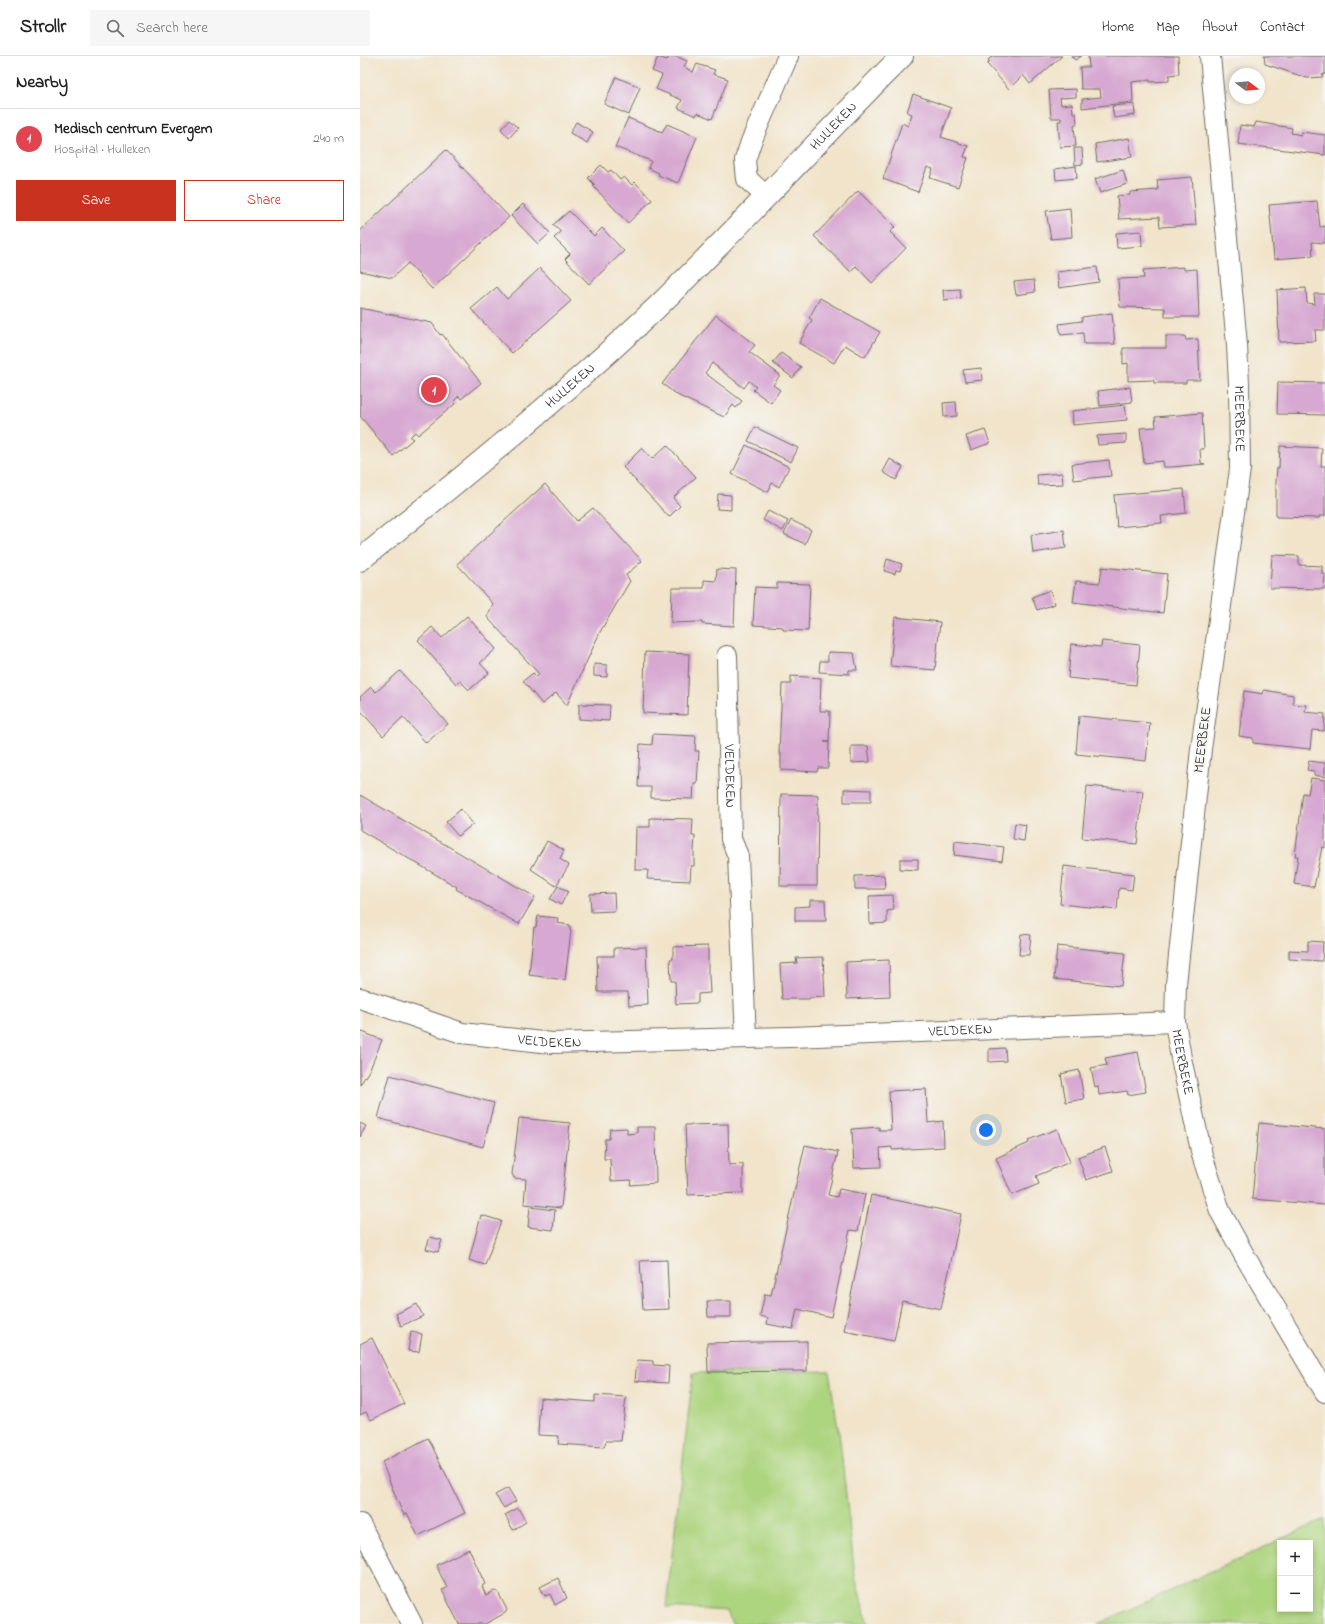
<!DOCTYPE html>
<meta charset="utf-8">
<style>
:root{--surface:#fff;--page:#f6f6f6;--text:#222;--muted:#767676;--line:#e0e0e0;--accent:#c8321e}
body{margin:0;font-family:"Indie Flower",sans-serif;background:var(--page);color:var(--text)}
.controls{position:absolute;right:12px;bottom:12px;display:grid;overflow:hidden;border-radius:0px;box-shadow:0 2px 6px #0003}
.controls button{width:36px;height:36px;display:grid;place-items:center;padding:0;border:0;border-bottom:1px solid var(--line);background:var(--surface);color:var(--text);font:20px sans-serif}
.compass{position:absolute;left:869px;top:12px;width:36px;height:36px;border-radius:50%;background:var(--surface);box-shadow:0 2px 6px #0003;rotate:106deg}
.you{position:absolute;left:626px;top:1074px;width:14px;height:14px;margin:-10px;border:3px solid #fff;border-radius:50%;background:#1a73e8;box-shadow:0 0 0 6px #1a73e833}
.badge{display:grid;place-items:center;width:26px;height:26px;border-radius:50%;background:var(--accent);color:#fff;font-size:13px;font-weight:700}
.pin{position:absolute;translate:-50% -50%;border:2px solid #fff;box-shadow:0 1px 4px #0006}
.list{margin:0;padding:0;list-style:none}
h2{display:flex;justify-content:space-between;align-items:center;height:52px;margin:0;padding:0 16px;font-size:17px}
h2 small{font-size:13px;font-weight:400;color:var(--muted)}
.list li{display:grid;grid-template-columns:26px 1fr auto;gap:12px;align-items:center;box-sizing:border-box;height:60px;padding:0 16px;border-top:1px solid var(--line)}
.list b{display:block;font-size:15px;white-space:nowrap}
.list p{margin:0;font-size:13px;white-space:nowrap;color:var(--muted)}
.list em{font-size:13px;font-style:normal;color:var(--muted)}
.actions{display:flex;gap:8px;padding:12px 16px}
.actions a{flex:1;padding:9px 0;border:1px solid var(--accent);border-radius:0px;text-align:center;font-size:14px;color:var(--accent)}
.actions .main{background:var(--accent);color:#fff}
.icon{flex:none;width:22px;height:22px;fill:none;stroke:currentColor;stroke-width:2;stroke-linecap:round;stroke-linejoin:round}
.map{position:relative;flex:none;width:965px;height:1568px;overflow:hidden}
header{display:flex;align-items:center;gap:24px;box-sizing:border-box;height:56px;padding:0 20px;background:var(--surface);border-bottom:1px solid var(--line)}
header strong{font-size:19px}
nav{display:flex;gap:22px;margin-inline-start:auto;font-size:14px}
.search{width:280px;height:36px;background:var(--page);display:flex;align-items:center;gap:10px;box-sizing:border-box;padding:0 14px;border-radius:0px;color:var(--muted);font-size:15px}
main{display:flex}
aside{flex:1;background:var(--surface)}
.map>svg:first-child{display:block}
.green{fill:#add47f;stroke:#6c8055;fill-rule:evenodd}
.building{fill:#d7a9d2}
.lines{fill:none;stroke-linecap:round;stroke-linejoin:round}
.street-casing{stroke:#706c63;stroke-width:22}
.secondary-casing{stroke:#706c63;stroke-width:24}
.street{stroke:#fff;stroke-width:20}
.secondary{stroke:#fff;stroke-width:22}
.labels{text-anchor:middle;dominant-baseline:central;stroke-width:4;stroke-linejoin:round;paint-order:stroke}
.street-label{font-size:14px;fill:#2b2b2b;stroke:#f6f6f2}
</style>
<header>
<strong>Strollr</strong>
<div class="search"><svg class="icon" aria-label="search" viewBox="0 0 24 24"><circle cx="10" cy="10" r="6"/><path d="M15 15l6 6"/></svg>Search here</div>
<nav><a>Home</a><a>Map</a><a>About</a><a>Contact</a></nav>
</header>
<main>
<aside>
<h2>Nearby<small></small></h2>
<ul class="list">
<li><span class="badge" style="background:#e0444e">1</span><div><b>Medisch centrum Evergem</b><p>Hospital · Hulleken</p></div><em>240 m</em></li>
</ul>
<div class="actions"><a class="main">Save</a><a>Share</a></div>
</aside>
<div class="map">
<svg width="965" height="1568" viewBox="0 0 965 1568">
<rect width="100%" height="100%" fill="#f6f6f2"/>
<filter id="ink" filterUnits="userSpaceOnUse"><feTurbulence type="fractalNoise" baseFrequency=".025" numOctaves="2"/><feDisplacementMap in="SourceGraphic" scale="8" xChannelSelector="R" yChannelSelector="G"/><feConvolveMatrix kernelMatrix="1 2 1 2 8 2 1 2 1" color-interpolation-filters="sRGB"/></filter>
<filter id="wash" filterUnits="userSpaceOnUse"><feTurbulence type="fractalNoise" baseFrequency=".012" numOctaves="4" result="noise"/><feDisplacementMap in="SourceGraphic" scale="16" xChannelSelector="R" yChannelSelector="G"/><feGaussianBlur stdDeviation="0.9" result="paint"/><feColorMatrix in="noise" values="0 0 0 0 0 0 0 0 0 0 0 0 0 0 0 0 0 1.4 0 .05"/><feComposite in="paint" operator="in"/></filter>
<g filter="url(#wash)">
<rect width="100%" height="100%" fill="#f1e4cb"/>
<g class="green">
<polygon points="469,1315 480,1384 495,1521 508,1568 372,1568 367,1555 306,1551 333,1317"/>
<path d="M965,1463V1568H738ZM920,1487H950V1553H920Z"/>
</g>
<g id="blocks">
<g class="building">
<polygon points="309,0 315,0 327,5 324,11 333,16 337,8 355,14 353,18 368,23 352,63 337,57 336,60 318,52 322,44 296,33 302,19 292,15 298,1 307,4"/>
<polygon points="633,0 702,0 670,28 663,19 649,33 627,8 630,6 628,4"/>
<polygon points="711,0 722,0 715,4"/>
<polygon points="728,0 818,0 819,18 809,19 809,25 790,26 790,24 772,26 773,46 722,52 722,43 741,41 740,33 721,33 720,11 729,11"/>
<polygon points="904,0 965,0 965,18 962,19 963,21 947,22 905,8"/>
<polygon points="256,21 280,31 269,59 244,48"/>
<polygon points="716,33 716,41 700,42 701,49 712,48 713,57 716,57 717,68 714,69 716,90 700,91 698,65 701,65 701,62 691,62 689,34"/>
<polygon points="553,38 591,52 581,81 608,90 604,101 608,102 598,131 570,122 573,113 567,111 558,136 523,123 542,67 548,70 552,58 547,56"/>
<polygon points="774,48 775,59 754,62 752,50"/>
<polygon points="268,62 302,76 307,68 337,81 318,127 298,119 299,117 288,112 291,105 255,91"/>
<polygon points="149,64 158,72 149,82 141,73"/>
<polygon points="216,66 233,76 227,87 210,77"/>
<polygon points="896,66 932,72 931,77 941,79 941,76 965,79 965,99 878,88 880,69 894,71"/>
<polygon points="769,82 772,101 737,106 735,88"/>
<polygon points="714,92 722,92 723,108 715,109"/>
<polygon points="86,94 149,161 72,233 48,207 32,222 0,215 0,175"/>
<polygon points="241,109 248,116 251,114 260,124 264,121 272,129 275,126 292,144 268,167 233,130 235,129 228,122"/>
<polygon points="716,110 717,122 696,124 695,113"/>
<polygon points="763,114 767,128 740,137 735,123"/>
<polygon points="832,121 836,169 800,171 799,161 759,163 757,140 770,139 770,136 798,134 797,124"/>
<polygon points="498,135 535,171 530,176 546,192 512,227 496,210 491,216 454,180"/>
<polygon points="957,145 960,171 965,170 965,187 952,186 953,200 914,203 909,149"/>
<polygon points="163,148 190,177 178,188 151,160"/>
<polygon points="710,152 712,181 691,183 686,155"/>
<polygon points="209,155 234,180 242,172 264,195 229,228 205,203 210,198 194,182 201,176 193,169"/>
<polygon points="781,175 782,190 757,192 756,177"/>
<polygon points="737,211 739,226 699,232 697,216"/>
<polygon points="824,211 824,214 837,213 839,261 805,261 805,252 760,251 758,223 784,222 783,214"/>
<polygon points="180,212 211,245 152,297 111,253 137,231 147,243"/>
<polygon points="674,224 675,236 656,239 654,226"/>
<polygon points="946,232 947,247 955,248 954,238 965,238 965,274 955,274 956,285 919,286 917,234"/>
<polygon points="600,233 601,242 584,244 583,234"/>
<polygon points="460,242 520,276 505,301 485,289 474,307 439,287 452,264 449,262"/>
<polygon points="0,252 72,267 80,279 82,278 121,327 101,343 99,340 94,345 96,347 58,379 55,376 50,381 53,383 33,400 0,360"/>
<polygon points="752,257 755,288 724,288 723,277 701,279 699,268 722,265 722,261"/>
<polygon points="356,259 395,289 389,296 420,319 413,329 420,334 411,347 393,334 396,331 389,325 384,332 352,307 345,317 382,345 376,352 373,349 364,361 319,340 302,328"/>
<polygon points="806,280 825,280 826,284 838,283 840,324 826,324 826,327 794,327 793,324 768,325 768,307 763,308 763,292 806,292"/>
<polygon points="421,297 441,311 433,322 413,307"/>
<polygon points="621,312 622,324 605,326 603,314"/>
<polygon points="918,326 965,327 965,359 917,358"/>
<polygon points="770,331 772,346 740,350 738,335"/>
<polygon points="596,346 597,360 584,361 583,347"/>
<polygon points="765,349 767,364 713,369 712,355"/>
<polygon points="842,357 844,393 840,393 841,407 845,408 812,411 804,411 803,405 784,407 780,372 796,371 795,361"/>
<polygon points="395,371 438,392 431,406 388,385"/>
<polygon points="625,374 630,387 611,394 606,380"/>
<polygon points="766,378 766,387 738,389 737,380"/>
<polygon points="307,389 336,421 313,442 320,450 309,461 263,411 282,392 292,403"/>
<polygon points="386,389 429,411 419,431 412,427 408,436 372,418"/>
<polygon points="920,390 962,392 961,410 965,410 965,460 959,460 959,462 916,461 916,425 917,412 919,412"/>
<polygon points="530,403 543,411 536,424 523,416"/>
<polygon points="749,404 751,420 714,424 712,408"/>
<polygon points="702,417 703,428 678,429 677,419"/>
<polygon points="185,428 217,465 233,452 282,505 266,519 270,525 240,576 207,649 196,637 182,648 163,625 173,617 177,621 179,618 127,561 133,548 97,508"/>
<polygon points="824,433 826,457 801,460 802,467 757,471 754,439"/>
<polygon points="358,438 371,439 371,454 357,453"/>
<polygon points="408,455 428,465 423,475 403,464"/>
<polygon points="431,464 451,474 445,488 424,478"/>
<polygon points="704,474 706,492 673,497 671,479"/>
<polygon points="912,499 939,500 939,509 962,510 962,518 965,518 964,533 910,532"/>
<polygon points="527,503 542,508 540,515 536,514 535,518 524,515"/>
<polygon points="742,511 807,518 803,557 713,546 716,525 740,527"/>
<polygon points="357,513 376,514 374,570 342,568 342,566 311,567 312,532 344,532 344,524 356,525"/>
<polygon points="417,527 450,528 448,575 423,574 423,571 393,569 395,531 417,532"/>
<polygon points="690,534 695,548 677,554 672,541"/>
<polygon points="107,560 136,593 120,607 129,617 109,634 100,625 96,628 58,584 72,571 82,582"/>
<polygon points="535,561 580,566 575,614 530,610"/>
<polygon points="742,585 780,589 776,629 708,622 711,588 741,591"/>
<polygon points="285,596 329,598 327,659 283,657"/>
<polygon points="468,596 494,597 497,614 489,614 489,618 459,616 460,605 468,605"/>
<polygon points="234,608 247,609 247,621 234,620"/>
<polygon points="40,615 88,668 66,687 43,661 23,680 0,654 0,641 11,631 16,636"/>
<polygon points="431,620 461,622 460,655 470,655 469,686 464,686 469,686 468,712 458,712 457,716 421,714 421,697 419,697 422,628 431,628"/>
<polygon points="904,634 933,639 933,648 946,649 945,656 965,658 964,675 952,674 950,693 893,687 893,682 879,680 884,635 903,638"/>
<polygon points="219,648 250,649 249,665 219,663"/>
<polygon points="719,660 790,667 786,705 716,698"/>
<polygon points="293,678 336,680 335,695 339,695 338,712 337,728 334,728 333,743 291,742 291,731 278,731 280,688 292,689"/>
<polygon points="491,690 508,690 510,706 491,707"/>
<polygon points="949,705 965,707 965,721 954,719 954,715 947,714"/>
<polygon points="951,722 965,724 965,792 962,791 954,831 934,828 938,800 935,800 943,737 948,738"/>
<polygon points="727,730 783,735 777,788 722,782"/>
<polygon points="484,733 511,734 511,746 484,746"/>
<polygon points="421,738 458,739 457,830 420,830"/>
<polygon points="0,739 175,841 159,868 96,833 97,831 0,774"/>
<polygon points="101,753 113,768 98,780 86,766"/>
<polygon points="290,762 333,763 332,780 335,780 334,795 334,810 331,810 330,825 287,823 288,814 275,814 276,771 290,771"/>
<polygon points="655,767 666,769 664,785 653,783"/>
<polygon points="187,785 204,794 200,803 209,809 196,830 171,813"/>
<polygon points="595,785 644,791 642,805 594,799"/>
<polygon points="540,803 558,803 558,814 540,813"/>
<polygon points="704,810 774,818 772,834 759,832 757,854 700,848"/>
<polygon points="524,819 525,833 495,833 495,820"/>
<polygon points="198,830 208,835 201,849 190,843"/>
<polygon points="254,837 255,855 231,856 230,838"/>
<polygon points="533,839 534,854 527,855 527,867 510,868 509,840"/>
<polygon points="450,844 465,844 466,865 435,865 435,851 450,850"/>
<polygon points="178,860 198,862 197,867 210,869 210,875 211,875 205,924 169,919 174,871 176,871"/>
<polygon points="661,878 671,879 669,899 659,899"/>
<polygon points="948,885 963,886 962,905 929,903 929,894 948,895"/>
<polygon points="348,890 348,918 349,919 350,937 338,938 338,947 316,948 315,925 311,925 310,903 313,903 313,891"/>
<polygon points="697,890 765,897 761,930 694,923"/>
<polygon points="286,891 288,949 269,950 268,936 238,936 237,900 254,900 254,892"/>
<polygon points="463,901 465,941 449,942 449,943 422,943 420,908 437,907 436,902"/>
<polygon points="529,904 530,941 487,943 486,906"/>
<polygon points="0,975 22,984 10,1013 0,1029"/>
<polygon points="645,992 646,1005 629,1006 629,993"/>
<polygon points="778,996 786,1036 768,1039 767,1035 739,1039 738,1030 735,1031 731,1012 747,1009 745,1002"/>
<polygon points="719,1014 724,1043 706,1046 701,1018"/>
<polygon points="30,1019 134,1047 123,1091 18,1062"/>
<polygon points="566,1033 568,1067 583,1065 584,1091 532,1094 532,1091 520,1092 521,1111 494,1112 492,1073 519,1071 519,1074 531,1074 529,1035"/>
<polygon points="159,1062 210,1067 201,1152 164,1148 166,1123 154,1122 152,1118"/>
<polygon points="0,1067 6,1070 0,1081"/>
<polygon points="899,1067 965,1073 965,1149 892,1143"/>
<polygon points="368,1068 369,1109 383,1108 383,1137 328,1139 325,1069"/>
<polygon points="277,1071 295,1071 296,1127 270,1129 271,1124 251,1125 250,1103 244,1103 245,1083 249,1083 250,1073 267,1072 267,1078 277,1077"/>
<polygon points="697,1073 710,1106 676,1120 679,1128 652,1139 636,1102 669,1087 668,1084"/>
<polygon points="445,1089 478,1096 468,1139 477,1141 479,1133 505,1138 498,1175 490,1174 471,1261 437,1253 433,1273 407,1268 408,1262 400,1260 405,1238 411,1239"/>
<polygon points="745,1091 753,1115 726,1124 718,1101"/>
<polygon points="511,1139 601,1158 581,1253 542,1245 534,1285 484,1275"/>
<polygon points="170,1151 195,1154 193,1174 168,1171"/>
<polygon points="121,1159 141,1165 125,1209 109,1204"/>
<polygon points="70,1181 82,1184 78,1196 66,1193"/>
<polygon points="307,1204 309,1253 283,1254 280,1205"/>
<polygon points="347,1245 371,1245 371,1261 348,1261"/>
<polygon points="57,1248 63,1260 41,1270 36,1258"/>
<polygon points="51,1276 62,1278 59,1296 48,1295"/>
<polygon points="12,1282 44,1348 11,1364 6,1356 0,1359 0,1288"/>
<polygon points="447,1285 447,1315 348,1316 347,1287"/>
<polygon points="277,1304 293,1305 293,1309 309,1310 308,1327 275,1325"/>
<polygon points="235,1339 266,1341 261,1385 246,1385 244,1391 198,1388 199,1380 178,1379 180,1342 235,1346"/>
<polygon points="68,1382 105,1457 58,1480 47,1457 44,1459 37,1444 22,1406"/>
<polygon points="148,1432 156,1445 144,1452 135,1439"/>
<polygon points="158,1452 166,1466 153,1474 145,1459"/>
<polygon points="109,1493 125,1528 122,1530 126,1540 134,1535 138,1536 147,1554 145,1557 125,1568 99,1568 82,1534 87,1532 76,1509"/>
<polygon points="198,1522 207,1542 195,1549 190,1538 185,1540 180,1531"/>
</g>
</g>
</g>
<g filter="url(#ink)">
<use href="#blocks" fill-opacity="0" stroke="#706c63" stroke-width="1"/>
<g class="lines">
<g class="street-casing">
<g id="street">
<path id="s1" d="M850,0L877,289L879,328L880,413L841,693L816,928L815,966L821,1002L842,1099L860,1155L883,1197L965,1336"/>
<polyline points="406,140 387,123 385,104 391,86 428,0"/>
<path id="s2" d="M367,600L371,783L378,800L386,982"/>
<path id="s3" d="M0,942L102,977L191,987L432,981L815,966"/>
<polyline points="0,1468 52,1568"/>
</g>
</g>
<g class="secondary-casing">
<g id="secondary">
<path id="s4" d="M0,504C101,423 201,342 295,253C380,171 459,83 542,0"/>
</g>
</g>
<use href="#street" class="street"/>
<use href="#secondary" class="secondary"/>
</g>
</g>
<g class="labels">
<g class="street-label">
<text stroke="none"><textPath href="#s4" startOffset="643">HULLEKEN</textPath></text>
<text stroke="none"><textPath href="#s4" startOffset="273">HULLEKEN</textPath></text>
<text stroke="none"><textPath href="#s1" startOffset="364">MEERBEKE</textPath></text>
<text transform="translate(843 684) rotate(-83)">MEERBEKE</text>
<text stroke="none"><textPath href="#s2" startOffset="120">VELDEKEN</textPath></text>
<text stroke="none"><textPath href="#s3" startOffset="607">VELDEKEN</textPath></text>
<text stroke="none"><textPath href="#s3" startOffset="196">VELDEKEN</textPath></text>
<text stroke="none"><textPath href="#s1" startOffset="1012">MEERBEKE</textPath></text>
</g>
</g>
</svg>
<div class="controls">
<button>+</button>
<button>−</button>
</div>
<svg class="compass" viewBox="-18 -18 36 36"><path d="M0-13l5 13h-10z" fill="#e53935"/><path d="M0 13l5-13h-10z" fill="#767676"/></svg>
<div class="you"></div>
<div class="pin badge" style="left:74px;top:334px;background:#e0444e">1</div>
</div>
</main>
